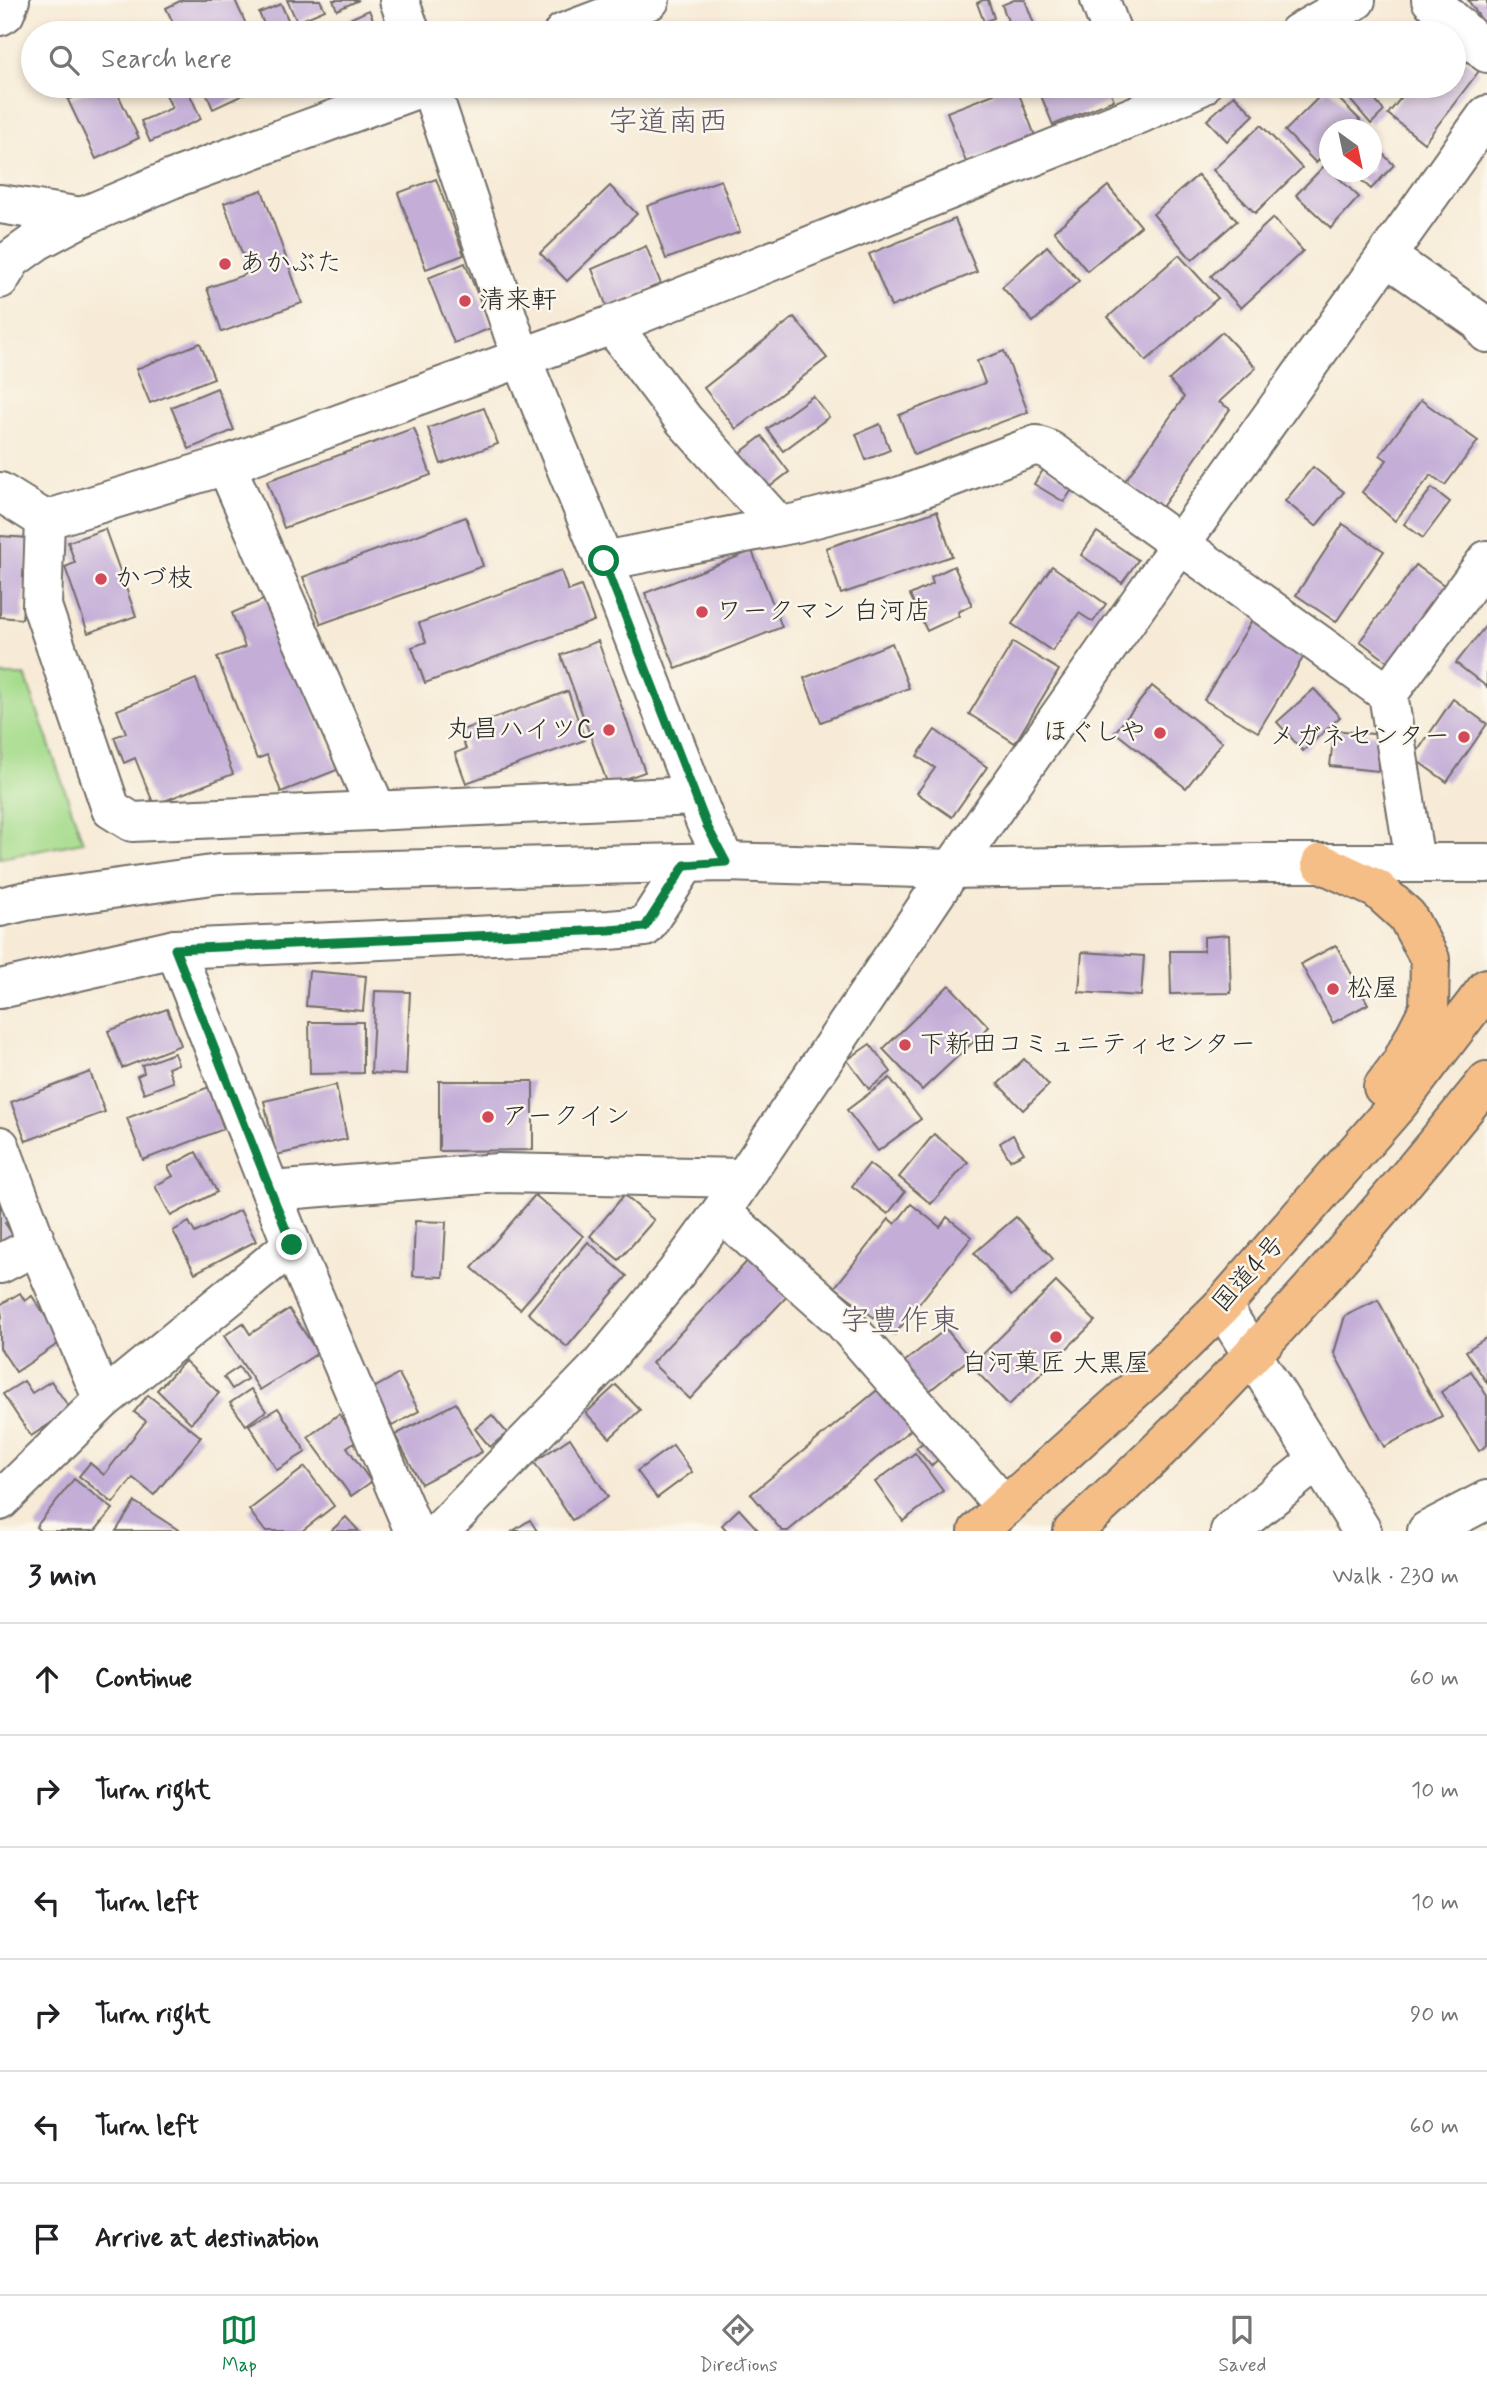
<!DOCTYPE html>
<meta charset="utf-8">
<style>
:root{--surface:#fff;--page:#f6f6f6;--text:#202124;--muted:#757577;--line:#e0e0e0;--accent:#0b8043}
body{margin:0;font-family:Mynerve,"Klee One",sans-serif;background:var(--page);color:var(--text)}
.compass{position:absolute;left:1319px;top:119px;width:63px;height:63px;border-radius:50%;background:var(--surface);box-shadow:0 4px 10px #0003;rotate:147deg}
.stop{position:absolute;width:21px;height:21px;margin:-16px;border:5px solid #0b8043;border-radius:50%;background:#fff}
.stop.end{background:#0b8043;border-color:#fff;box-shadow:0 2px 7px #0008}
.list{margin:0;padding:0;list-style:none}
h2{display:flex;justify-content:space-between;align-items:center;height:91px;margin:0;padding:0 28px;font-size:30px}
h2 small{font-size:23px;font-weight:400;color:var(--muted)}
.list li{display:grid;grid-template-columns:46px 1fr auto;gap:21px;align-items:center;box-sizing:border-box;height:112px;padding:0 28px;border-top:2px solid var(--line)}
.list b{display:block;font-size:26px;white-space:nowrap}
.list em{font-size:23px;font-style:normal;color:var(--muted)}
.icon{flex:none;width:38px;height:38px;fill:none;stroke:currentColor;stroke-width:2;stroke-linecap:round;stroke-linejoin:round}
.map{position:relative;flex:none;width:1487px;height:1531px;overflow:hidden}
.search{position:absolute;background:var(--surface);box-shadow:0 4px 10px #0003;left:21px;right:21px;top:21px;height:77px;display:flex;align-items:center;gap:18px;box-sizing:border-box;padding:0 24px;border-radius:38px;color:var(--muted);font-size:26px}
.sheet{height:763px;background:var(--surface)}
nav{display:flex;justify-content:space-around;align-items:center;box-sizing:border-box;height:98px;border-top:2px solid var(--line);background:var(--surface);font-size:19px;color:var(--muted)}
nav a{display:grid;justify-items:center;gap:4px}
nav .on{color:var(--accent)}
.map>svg:first-child{display:block}
.green{fill:#a6dc8c;stroke:#68845c;stroke-width:2}
.building{fill:#c4aed8}
.lines{fill:none;stroke-linecap:round;stroke-linejoin:round}
.minor-casing{stroke:#726e67;stroke-width:42}
.highway-casing{stroke:#726e67;stroke-width:42}
.minor{stroke:#fff;stroke-width:38}
.highway{stroke:#f6be87;stroke-width:38}
.route{stroke:#0b8043;stroke-width:9}
.poi-dot{fill:#d1495b;stroke:#fbf7ec;stroke-width:2.5}
.labels{text-anchor:middle;dominant-baseline:central;stroke-width:5;stroke-linejoin:round;paint-order:stroke}
.poi-label{font-size:26px;fill:#2b2b2b;stroke:#fbf7ec;text-anchor:start}
.street-label{font-size:26px;fill:#2b2b2b;stroke:#fbf7ec}
.quarter-label{font-size:30px;fill:#615968;stroke:#fbf7ec}
</style>
<div class="map">
<svg width="1487" height="1531" viewBox="0 0 1487 1531">
<rect width="100%" height="100%" fill="#fbf7ec"/>
<filter id="ink" filterUnits="userSpaceOnUse"><feTurbulence type="fractalNoise" baseFrequency=".0143" numOctaves="2"/><feDisplacementMap in="SourceGraphic" scale="14" xChannelSelector="R" yChannelSelector="G"/><feConvolveMatrix kernelMatrix="1 2 1 2 8 2 1 2 1" color-interpolation-filters="sRGB"/></filter>
<filter id="wash" filterUnits="userSpaceOnUse"><feTurbulence type="fractalNoise" baseFrequency=".00686" numOctaves="4" result="noise"/><feDisplacementMap in="SourceGraphic" scale="28" xChannelSelector="R" yChannelSelector="G"/><feGaussianBlur stdDeviation="1.57" result="paint"/><feColorMatrix in="noise" values="0 0 0 0 0 0 0 0 0 0 0 0 0 0 0 0 0 1.4 0 .05"/><feComposite in="paint" operator="in"/></filter>
<g filter="url(#wash)">
<rect width="100%" height="100%" fill="#f7ebd7"/>
<polygon class="green" points="0,675 25,675 83,842 0,858"/>
<g id="blocks">
<g class="building">
<polygon points="182,0 235,0 250,33 178,33 166,8"/>
<polygon points="287,0 320,0 325,10 297,22"/>
<polygon points="333,0 359,0 337,10"/>
<polygon points="983,0 988,0 994,18 984,22 977,3"/>
<polygon points="1014,0 1025,0 1034,24 1012,32 1002,5"/>
<polygon points="1468,0 1487,0 1487,28"/>
<polygon points="281,4 294,33 268,33 259,13"/>
<polygon points="369,10 379,33 348,33 343,22"/>
<polygon points="995,24 999,33 976,33"/>
<polygon points="330,25 333,33 312,33"/>
<polygon points="160,26 163,33 143,33"/>
<polygon points="1454,51 1479,71 1424,143 1388,114 1404,94 1397,87 1399,86 1454,86"/>
<polygon points="98,86 114,86 139,138 96,159 68,100"/>
<polygon points="162,86 186,86 201,119 150,142 141,121 172,108"/>
<polygon points="203,86 262,86 213,109"/>
<polygon points="991,86 1016,86 1035,136 966,162 947,112 994,94"/>
<polygon points="1037,86 1108,86 1114,100 1053,125"/>
<polygon points="1355,86 1363,86 1384,111 1371,124 1345,94"/>
<polygon points="1328,88 1360,120 1350,130 1330,130 1330,150 1316,163 1285,131"/>
<polygon points="1234,95 1254,115 1227,141 1207,120"/>
<polygon points="1261,125 1302,168 1255,213 1213,170"/>
<polygon points="1372,143 1394,165 1371,189 1352,172 1372,172"/>
<polygon points="1325,165 1359,197 1331,228 1296,195"/>
<polygon points="1198,175 1237,221 1192,260 1153,214"/>
<polygon points="436,179 464,255 426,269 398,193"/>
<polygon points="721,180 740,232 666,259 647,206"/>
<polygon points="610,186 637,214 567,281 540,253"/>
<polygon points="1108,186 1141,226 1087,271 1054,231"/>
<polygon points="262,190 302,303 222,332 207,288 249,273 224,203"/>
<polygon points="1273,218 1303,251 1241,308 1211,276"/>
<polygon points="955,219 977,272 891,307 869,254"/>
<polygon points="646,246 661,284 607,307 592,269"/>
<polygon points="1047,246 1079,281 1033,322 1002,287"/>
<polygon points="1179,255 1218,298 1146,361 1108,317"/>
<polygon points="465,263 491,328 454,343 428,278"/>
<polygon points="794,317 827,358 736,429 704,388"/>
<polygon points="1222,332 1256,368 1219,402 1230,409 1162,507 1125,481 1184,397 1169,380"/>
<polygon points="200,343 214,378 150,403 136,369"/>
<polygon points="1004,351 1028,412 914,455 899,415 985,383 977,361"/>
<polygon points="217,388 234,430 189,449 171,407"/>
<polygon points="813,396 829,417 783,451 767,429"/>
<polygon points="1421,400 1478,441 1445,485 1431,475 1395,521 1362,492 1387,460 1380,455"/>
<polygon points="484,408 498,444 441,464 428,428"/>
<polygon points="880,424 890,450 866,460 856,434"/>
<polygon points="414,428 431,475 284,528 267,481"/>
<polygon points="762,436 789,472 768,488 740,453"/>
<polygon points="1045,467 1075,485 1064,502 1034,484"/>
<polygon points="1313,467 1344,492 1316,526 1285,501"/>
<polygon points="1432,488 1450,502 1423,538 1404,524"/>
<polygon points="937,511 952,556 841,594 826,548"/>
<polygon points="466,517 483,566 321,624 303,577"/>
<polygon points="1343,524 1384,551 1336,622 1296,595"/>
<polygon points="105,529 136,616 88,633 65,567 75,563 68,542"/>
<polygon points="1097,532 1138,560 1122,583 1081,555"/>
<polygon points="0,536 29,538 22,619 0,617"/>
<polygon points="752,551 782,627 676,669 645,593"/>
<polygon points="1416,565 1448,588 1392,665 1360,641"/>
<polygon points="954,566 972,605 958,612 959,616 927,631 910,595 933,584 931,577"/>
<polygon points="1052,566 1106,604 1093,622 1079,613 1052,651 1012,624"/>
<polygon points="561,571 568,591 581,586 594,621 425,683 412,647 426,642 419,623"/>
<polygon points="270,597 337,770 281,792 267,755 257,759 217,657 245,647 232,613"/>
<polygon points="1253,619 1307,651 1258,732 1204,700"/>
<polygon points="1487,624 1487,687 1456,663"/>
<polygon points="598,641 645,772 608,785 561,655"/>
<polygon points="1013,642 1059,670 1015,743 969,714"/>
<polygon points="892,643 909,688 821,722 804,678"/>
<polygon points="196,679 233,774 154,805 135,758 124,763 114,737 126,733 117,710"/>
<polygon points="1152,686 1222,742 1186,788 1115,732"/>
<polygon points="1314,689 1340,717 1303,751 1277,722"/>
<polygon points="568,691 585,740 466,783 455,753 466,749 459,731"/>
<polygon points="1453,699 1487,724 1447,782 1413,758"/>
<polygon points="935,730 987,767 952,817 917,793 935,768 917,756"/>
<polygon points="1334,730 1382,735 1378,771 1330,766"/>
<polygon points="1229,935 1231,993 1171,994 1170,951 1204,951 1204,937"/>
<polygon points="1336,945 1368,1004 1333,1023 1301,964"/>
<polygon points="1082,952 1144,956 1141,996 1079,992"/>
<polygon points="309,971 366,976 363,1011 306,1006"/>
<polygon points="949,985 989,1027 922,1090 883,1049"/>
<polygon points="375,991 410,992 406,1075 371,1073"/>
<polygon points="167,1009 181,1045 122,1068 108,1031"/>
<polygon points="309,1022 363,1022 363,1073 310,1074"/>
<polygon points="870,1044 891,1072 869,1089 847,1060"/>
<polygon points="174,1053 178,1064 168,1068 173,1082 144,1093 137,1076 144,1073 142,1065"/>
<polygon points="1024,1059 1049,1085 1023,1110 998,1084"/>
<polygon points="90,1072 105,1112 26,1141 11,1102"/>
<polygon points="890,1078 921,1119 878,1151 847,1110"/>
<polygon points="439,1081 533,1081 533,1150 439,1151"/>
<polygon points="336,1085 347,1139 276,1155 264,1101"/>
<polygon points="209,1087 224,1129 143,1160 127,1118"/>
<polygon points="934,1134 968,1162 931,1204 899,1177"/>
<polygon points="1013,1135 1024,1153 1010,1160 1000,1143"/>
<polygon points="196,1152 217,1192 171,1216 155,1186 173,1176 168,1167"/>
<polygon points="869,1164 905,1192 888,1214 852,1186"/>
<polygon points="0,1195 14,1217 5,1223 16,1240 0,1250"/>
<polygon points="535,1195 583,1236 520,1309 472,1268"/>
<polygon points="624,1195 654,1220 619,1260 590,1236"/>
<polygon points="911,1204 940,1227 947,1217 972,1237 895,1334 835,1287 889,1219 895,1224"/>
<polygon points="240,1210 256,1241 195,1273 173,1231 189,1222 195,1233"/>
<polygon points="1016,1217 1053,1259 1011,1296 974,1253"/>
<polygon points="415,1221 446,1222 443,1277 413,1276"/>
<polygon points="588,1242 627,1276 567,1347 528,1313"/>
<polygon points="754,1254 793,1290 690,1399 652,1363"/>
<polygon points="1056,1282 1095,1321 1009,1405 971,1366"/>
<polygon points="20,1293 25,1301 32,1296 62,1341 16,1372 0,1348 0,1318 2,1317 0,1305"/>
<polygon points="1378,1300 1442,1416 1384,1447 1334,1353 1345,1316"/>
<polygon points="289,1309 318,1353 260,1390 224,1336 243,1323 250,1334"/>
<polygon points="946,1329 970,1358 923,1396 899,1366"/>
<polygon points="1487,1337 1487,1383 1466,1351"/>
<polygon points="185,1361 219,1393 191,1423 157,1390"/>
<polygon points="239,1367 247,1379 232,1389 224,1377"/>
<polygon points="1471,1371 1487,1396 1487,1445 1479,1451 1441,1392"/>
<polygon points="399,1374 419,1411 392,1426 372,1389"/>
<polygon points="24,1381 32,1393 51,1381 71,1410 31,1436 3,1394"/>
<polygon points="616,1385 640,1410 610,1438 586,1413"/>
<polygon points="881,1387 914,1427 788,1531 782,1531 751,1494"/>
<polygon points="251,1389 266,1411 246,1425 230,1403"/>
<polygon points="148,1395 201,1437 154,1495 133,1478 113,1503 79,1476 90,1463 104,1475 146,1421 134,1412"/>
<polygon points="456,1403 482,1452 421,1484 395,1435"/>
<polygon points="278,1408 306,1452 277,1470 249,1425"/>
<polygon points="339,1414 357,1440 347,1447 371,1482 351,1496 308,1437"/>
<polygon points="492,1415 507,1433 490,1447 475,1429"/>
<polygon points="570,1438 608,1497 572,1520 534,1462"/>
<polygon points="929,1438 943,1455 931,1466 916,1448"/>
<polygon points="673,1445 692,1472 657,1498 637,1471"/>
<polygon points="915,1453 943,1491 903,1521 875,1482"/>
<polygon points="305,1467 334,1506 302,1531 265,1531 249,1510"/>
<polygon points="74,1479 113,1509 95,1531 40,1531 36,1527"/>
<polygon points="135,1502 180,1531 116,1531"/>
<polygon points="739,1509 759,1531 727,1531 722,1525"/>
<polygon points="346,1517 359,1531 331,1531"/>
<polygon points="530,1520 537,1531 513,1531"/>
</g>
</g>
</g>
<g filter="url(#ink)">
<use href="#blocks" fill-opacity="0" stroke="#726e67" stroke-width="2"/>
<g class="lines">
<g class="minor-casing">
<g id="minor">
<polyline points="399,0 411,33"/>
<polyline points="1100,0 1112,33"/>
<polyline points="1431,0 1487,53"/>
<polyline points="0,16 5,13 10,0"/>
<polyline points="563,33 650,0"/>
<polyline points="1298,33 1356,0"/>
<polyline points="430,86 521,357 604,561 707,826 726,862"/>
<polyline points="0,204 82,217"/>
<polyline points="1386,256 1480,322 1487,333"/>
<polyline points="0,279 12,259 37,241 82,217 172,179 425,86"/>
<polyline points="612,325 684,420 779,526"/>
<polyline points="226,465 377,811"/>
<polyline points="0,492 45,520 226,465 612,325 1142,113 1201,86"/>
<polyline points="45,520 42,606 111,809 132,822 695,796"/>
<polyline points="604,561 796,523 901,496 1036,445 1049,450 1388,694"/>
<polyline points="1415,862 1388,694 1487,560"/>
<polyline points="0,907 26,901 219,874 726,862 952,869 1256,863 1487,863"/>
<polyline points="175,949 292,1245 414,1531"/>
<polyline points="0,989 175,949 609,930 645,927 685,865"/>
<polyline points="0,1146 37,1245 103,1400"/>
<polyline points="272,1191 498,1173 742,1178"/>
<polyline points="721,1212 842,1320 1005,1507"/>
<polyline points="0,1264 37,1245"/>
<polyline points="1222,1306 1362,1531"/>
<polyline points="0,1501 103,1400 292,1245"/>
<polyline points="440,1531 601,1365 676,1273 721,1212 952,869 1181,543 1487,115"/>
<polyline points="1230,1531 1318,1460"/>
<polyline points="1427,1531 1487,1500"/>
</g>
</g>
<g class="highway-casing">
<g id="highway">
<polyline points="1321,863 1377,889 1407,916 1430,959 1429,1008 1401,1063 1383,1087"/>
<polyline points="978,1531 1162,1365 1222,1306 1399,1103 1487,988"/>
<path d="M1073,1531C1225,1394 1359,1240 1487,1081"/>
</g>
</g>
<use href="#minor" class="minor"/>
<use href="#highway" class="highway"/>
</g>
</g>
<g class="lines" filter="url(#ink)">
<polyline class="route" points="292,1245 175,949 609,930 645,927 685,865 726,862 707,826 604,561"/>
</g>
<g class="poi-dot">
<circle cx="225" cy="264" r="7"/>
<circle cx="465" cy="301" r="7"/>
<circle cx="101" cy="579" r="7"/>
<circle cx="702" cy="612" r="7"/>
<circle cx="609" cy="730" r="7"/>
<circle cx="1160" cy="733" r="7"/>
<circle cx="1464" cy="737" r="7"/>
<circle cx="1333" cy="989" r="7"/>
<circle cx="905" cy="1045" r="7"/>
<circle cx="488" cy="1117" r="7"/>
<circle cx="1056" cy="1337" r="7"/>
</g>
<g class="labels">
<g class="poi-label">
<text x="239" y="264">あかぶた</text>
<text x="479" y="301">清来軒</text>
<text x="115" y="579">かづ枝</text>
<text x="716" y="612">ワークマン 白河店</text>
<text x="595" y="730" text-anchor="end">丸昌ハイツC</text>
<text x="1146" y="733" text-anchor="end">ほぐしや</text>
<text x="1450" y="737" text-anchor="end">メガネセンター</text>
<text x="1347" y="989">松屋</text>
<text x="919" y="1045">下新田コミュニティセンター</text>
<text x="502" y="1117">アークイン</text>
<text x="1056" y="1364" text-anchor="middle">白河菓匠 大黒屋</text>
</g>
<g class="street-label">
<text transform="translate(1249 1274) rotate(-48)">国道4号</text>
</g>
<g class="quarter-label">
<text x="668" y="122">字道南西</text>
<text x="900" y="1321">字豊作東</text>
</g>
</g>
</svg>
<svg class="compass" viewBox="-18 -18 36 36"><path d="M0-13l5 13h-10z" fill="#e53935"/><path d="M0 13l5-13h-10z" fill="#757577"/></svg>
<div class="stop" style="left:604px;top:561px"></div>
<div class="stop end" style="left:292px;top:1245px"></div>
<div class="search"><svg class="icon" aria-label="search" viewBox="0 0 24 24"><circle cx="10" cy="10" r="6"/><path d="M15 15l6 6"/></svg>Search here</div>
</div>
<section class="sheet">
<h2>3 min<small>Walk · 230 m</small></h2>
<ul class="list">
<li><svg class="icon" aria-label="ahead" viewBox="0 0 24 24"><path d="M12 20V5M6 11l6-6 6 6"/></svg><div><b>Continue</b></div><em>60 m</em></li>
<li><svg class="icon" aria-label="right" viewBox="0 0 24 24"><path d="M7 20v-9h11M14 6l5 5-5 5"/></svg><div><b>Turn right</b></div><em>10 m</em></li>
<li><svg class="icon" aria-label="left" viewBox="0 0 24 24"><path d="M17 20v-9H6M10 6l-5 5 5 5"/></svg><div><b>Turn left</b></div><em>10 m</em></li>
<li><svg class="icon" aria-label="right" viewBox="0 0 24 24"><path d="M7 20v-9h11M14 6l5 5-5 5"/></svg><div><b>Turn right</b></div><em>90 m</em></li>
<li><svg class="icon" aria-label="left" viewBox="0 0 24 24"><path d="M17 20v-9H6M10 6l-5 5 5 5"/></svg><div><b>Turn left</b></div><em>60 m</em></li>
<li><svg class="icon" aria-label="arrive" viewBox="0 0 24 24"><path d="M6 21V4h12l-3 4 3 4H6"/></svg><div><b>Arrive at destination</b></div></li>
</ul>
</section>
<nav>
<a class="on"><svg class="icon" aria-label="map" viewBox="0 0 24 24"><path d="M3 6l6-2 6 2 6-2v14l-6 2-6-2-6 2zM9 4v14M15 6v14"/></svg>Map</a>
<a><svg class="icon" aria-label="directions" viewBox="0 0 24 24"><path d="M12 3l9 9-9 9-9-9zM9 14v-3h6M13 9l2 2-2 2"/></svg>Directions</a>
<a><svg class="icon" aria-label="saved" viewBox="0 0 24 24"><path d="M7 4h10v16l-5-4-5 4z"/></svg>Saved</a>
</nav>
